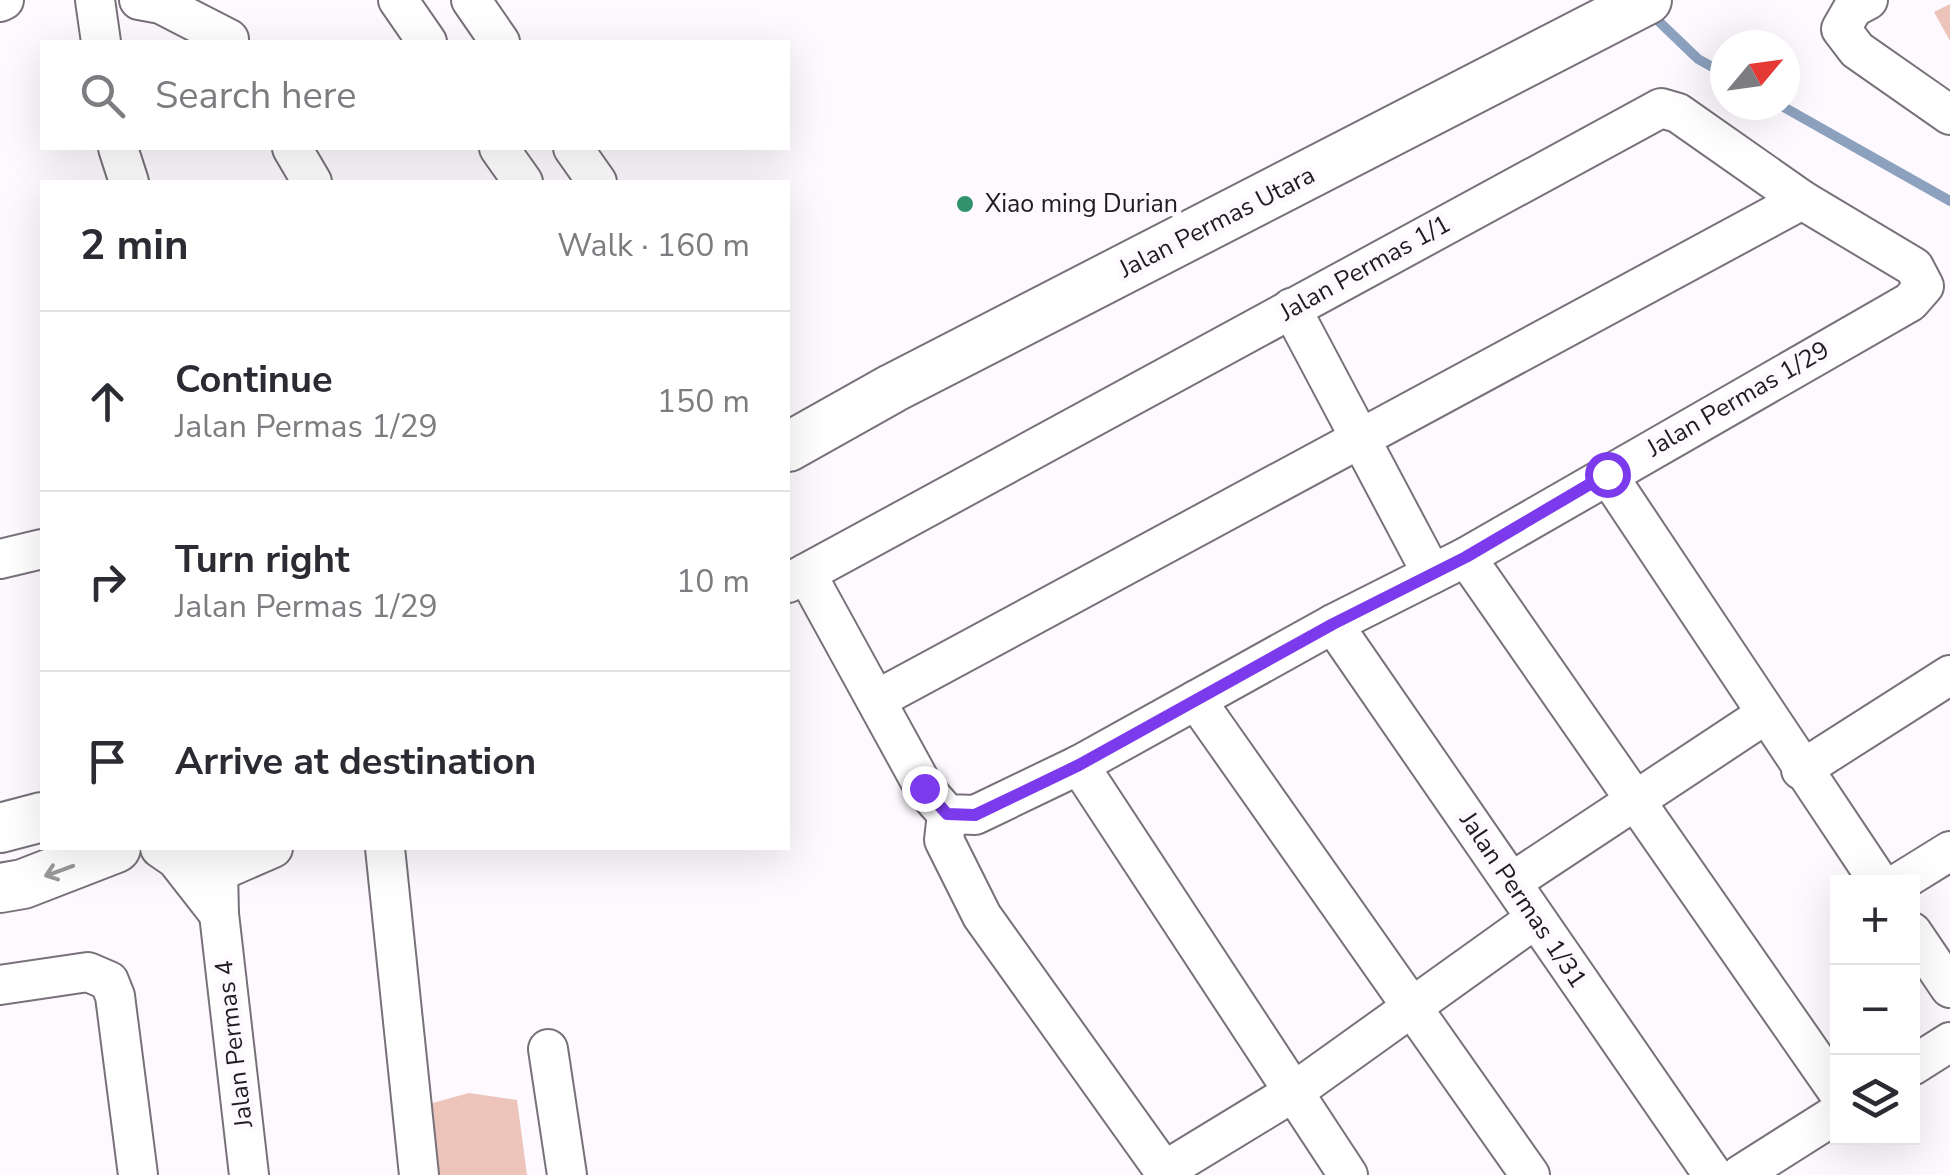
<!DOCTYPE html>
<meta charset="utf-8">
<style>
:root{--surface:#fff;--page:#f2f2f3;--text:#2b2b33;--muted:#7c7c81;--line:#e1e1e2}
body{margin:0;font-family:"Nunito Sans",sans-serif;background:var(--page);color:var(--text)}
.controls{position:absolute;right:30px;bottom:30px;display:grid;overflow:hidden;border-radius:0px;box-shadow:0 10px 40px #0002}
.controls button{width:90px;height:90px;display:grid;place-items:center;padding:0;border:0;border-bottom:2px solid var(--line);background:var(--surface);color:var(--text);font:50px sans-serif}
.compass{position:absolute;left:1710px;top:30px;width:90px;height:90px;border-radius:50%;background:var(--surface);box-shadow:0 10px 40px #0002;rotate:61deg}
.stop{position:absolute;width:30px;height:30px;margin:-22px;border:8px solid #7c3aed;border-radius:50%;background:#fff}
.stop.end{background:#7c3aed;border-color:#fff;box-shadow:0 2px 10px #0008}
.list{margin:0;padding:0;list-style:none}
h2{display:flex;justify-content:space-between;align-items:center;height:130px;margin:0;padding:0 40px;font-size:42px}
h2 small{font-size:32px;font-weight:400;color:var(--muted)}
.list li{display:grid;grid-template-columns:65px 1fr auto;gap:30px;align-items:center;box-sizing:border-box;height:180px;padding:0 40px;border-top:2px solid var(--line)}
.list b{display:block;font-size:38px;white-space:nowrap}
.list p{margin:0;font-size:32px;white-space:nowrap;color:var(--muted)}
.list em{font-size:32px;font-style:normal;color:var(--muted)}
.icon{flex:none;width:55px;height:55px;fill:none;stroke:currentColor;stroke-width:2;stroke-linecap:round;stroke-linejoin:round}
.map{position:relative;flex:none;width:1950px;height:1175px;overflow:hidden}
.search{position:absolute;background:var(--surface);box-shadow:0 10px 40px #0002;left:40px;top:40px;width:750px;height:110px;display:flex;align-items:center;gap:25px;box-sizing:border-box;padding:0 35px;border-radius:0px;color:var(--muted);font-size:38px}
.panel{position:absolute;background:var(--surface);box-shadow:0 10px 40px #0002;left:40px;top:180px;width:750px;height:670px;border-radius:0px}
.map>svg:first-child{display:block}
.lines{fill:none;stroke-linecap:round;stroke-linejoin:round}
.stream{stroke:#8ca1be;stroke-width:10}
.building{fill:#edc4ba}
.minor-casing{stroke:#78717a;stroke-width:42}
.major-casing{stroke:#78717a;stroke-width:52}
.minor{stroke:#fff;stroke-width:38}
.major{stroke:#fff;stroke-width:48}
.oneway{stroke:#9a999a}
.route{stroke:#7c3aed;stroke-width:12}
.poi-dot{fill:#31926c;stroke:#fdf9fe;stroke-width:4}
.labels{text-anchor:middle;dominant-baseline:central;stroke-width:10;stroke-linejoin:round;paint-order:stroke}
.poi-label{font-size:25px;fill:#1e1c1f;stroke:#fdf9fe;text-anchor:start}
.street-label{font-size:25px;fill:#1e1c1f;stroke:#fdf9fe}
</style>
<div class="map">
<svg width="1950" height="1175" viewBox="0 0 1950 1175">
<rect width="100%" height="100%" fill="#fdf9fe"/>
<g class="lines">
<g class="stream">
<polyline points="1649,12 1698,59 1725,74"/>
<polyline points="1780,105 1950,201"/>
</g>
</g>
<g class="building">
<polygon points="1950,4 1950,41 1934,12"/>
<polygon points="469,1093 517,1100 527,1175 435,1175 429,1104"/>
</g>
<g class="lines">
<g class="minor-casing">
<g id="minor">
<polyline points="95,0 101,42"/>
<polyline points="139,0 161,4 229,39"/>
<polyline points="398,0 427,42"/>
<polyline points="471,0 500,42"/>
<polyline points="1868,0 1853,8 1841,29 1857,50 1950,115"/>
<polyline points="0,2 4,0"/>
<polyline points="118,148 129,182"/>
<polyline points="292,148 312,182"/>
<polyline points="499,148 523,182"/>
<polyline points="573,148 597,182"/>
<polyline points="1291,308 1432,574"/>
<polyline points="1607,474 1879,882"/>
<polyline points="1466,557 1838,1092"/>
<polyline points="0,559 42,549"/>
<polyline points="788,583 1661,108 1678,113 1802,200 1914,267 1924,286 1910,302 1466,557 1333,624 1079,765 975,815 947,814 924,788 806,573"/>
<polyline points="1333,624 1713,1175"/>
<polyline points="876,700 1802,200"/>
<polyline points="1196,700 1530,1175"/>
<polyline points="1079,765 1348,1175"/>
<polyline points="1801,770 1950,675"/>
<polyline points="947,814 944,840 982,916 1167,1175"/>
<polyline points="160,848 176,859 219,914"/>
<polyline points="205,848 218,872 219,914 249,1175"/>
<polyline points="385,848 419,1175"/>
<polyline points="218,872 273,848"/>
<polyline points="1512,882 1766,714"/>
<polyline points="1900,882 1950,851"/>
<polyline points="1912,932 1950,988"/>
<polyline points="0,985 88,972 109,981 115,996 138,1175"/>
<polyline points="548,1049 567,1175"/>
<polyline points="1912,1066 1950,1042"/>
<polyline points="1164,1171 1292,1093 1535,919"/>
<polyline points="1740,1175 1838,1113"/>
</g>
</g>
<g class="major-casing">
<g id="major">
<polyline points="788,447 893,388 1647,0"/>
<polyline points="0,828 42,817"/>
<polyline points="0,888 23,884 116,848"/>
</g>
</g>
<use href="#minor" class="minor"/>
<use href="#major" class="major"/>
</g>
<defs><path id="oneway-shaft" d="M-6 0H5M1.5-3L5.5 0L1.5 3" fill="none" stroke-width="1.6" stroke-linecap="round" stroke-linejoin="round" transform="scale(2.5)"/></defs>
<use class="oneway" href="#oneway-shaft" transform="translate(59 871) rotate(160)"/>
<g class="lines">
<polyline class="route" points="924,788 947,814 975,815 1079,765 1333,624 1466,557 1607,474"/>
</g>
<circle class="poi-dot" cx="965" cy="204" r="10"/>
<g class="labels">
<g class="poi-label">
<text x="985" y="204">Xiao ming Durian</text>
</g>
<g class="street-label">
<text transform="translate(1217 222) rotate(-27)">Jalan Permas Utara</text>
<text transform="translate(1365 268) rotate(-29)">Jalan Permas 1/1</text>
<text transform="translate(1738 399) rotate(-30)">Jalan Permas 1/29</text>
<text transform="translate(1523 900) rotate(56)">Jalan Permas 1/31</text>
<text transform="translate(234 1044) rotate(-97)">Jalan Permas 4</text>
</g>
</g>
</svg>
<div class="controls">
<button>+</button>
<button>−</button>
<button><svg class="icon" aria-label="layers" viewBox="0 0 24 24"><path d="M12 4l9 5-9 5-9-5zM3 14l9 5 9-5"/></svg></button>
</div>
<svg class="compass" viewBox="-18 -18 36 36"><path d="M0-13l5 13h-10z" fill="#e53935"/><path d="M0 13l5-13h-10z" fill="#7c7c81"/></svg>
<div class="stop" style="left:1607px;top:474px"></div>
<div class="stop end" style="left:924px;top:788px"></div>
<div class="search"><svg class="icon" aria-label="search" viewBox="0 0 24 24"><circle cx="10" cy="10" r="6"/><path d="M15 15l6 6"/></svg>Search here</div>
<section class="panel">
<h2>2 min<small>Walk · 160 m</small></h2>
<ul class="list">
<li><svg class="icon" aria-label="ahead" viewBox="0 0 24 24"><path d="M12 20V5M6 11l6-6 6 6"/></svg><div><b>Continue</b><p>Jalan Permas 1/29</p></div><em>150 m</em></li>
<li><svg class="icon" aria-label="right" viewBox="0 0 24 24"><path d="M7 20v-9h11M14 6l5 5-5 5"/></svg><div><b>Turn right</b><p>Jalan Permas 1/29</p></div><em>10 m</em></li>
<li><svg class="icon" aria-label="arrive" viewBox="0 0 24 24"><path d="M6 21V4h12l-3 4 3 4H6"/></svg><div><b>Arrive at destination</b></div></li>
</ul>
</section>
</div>
